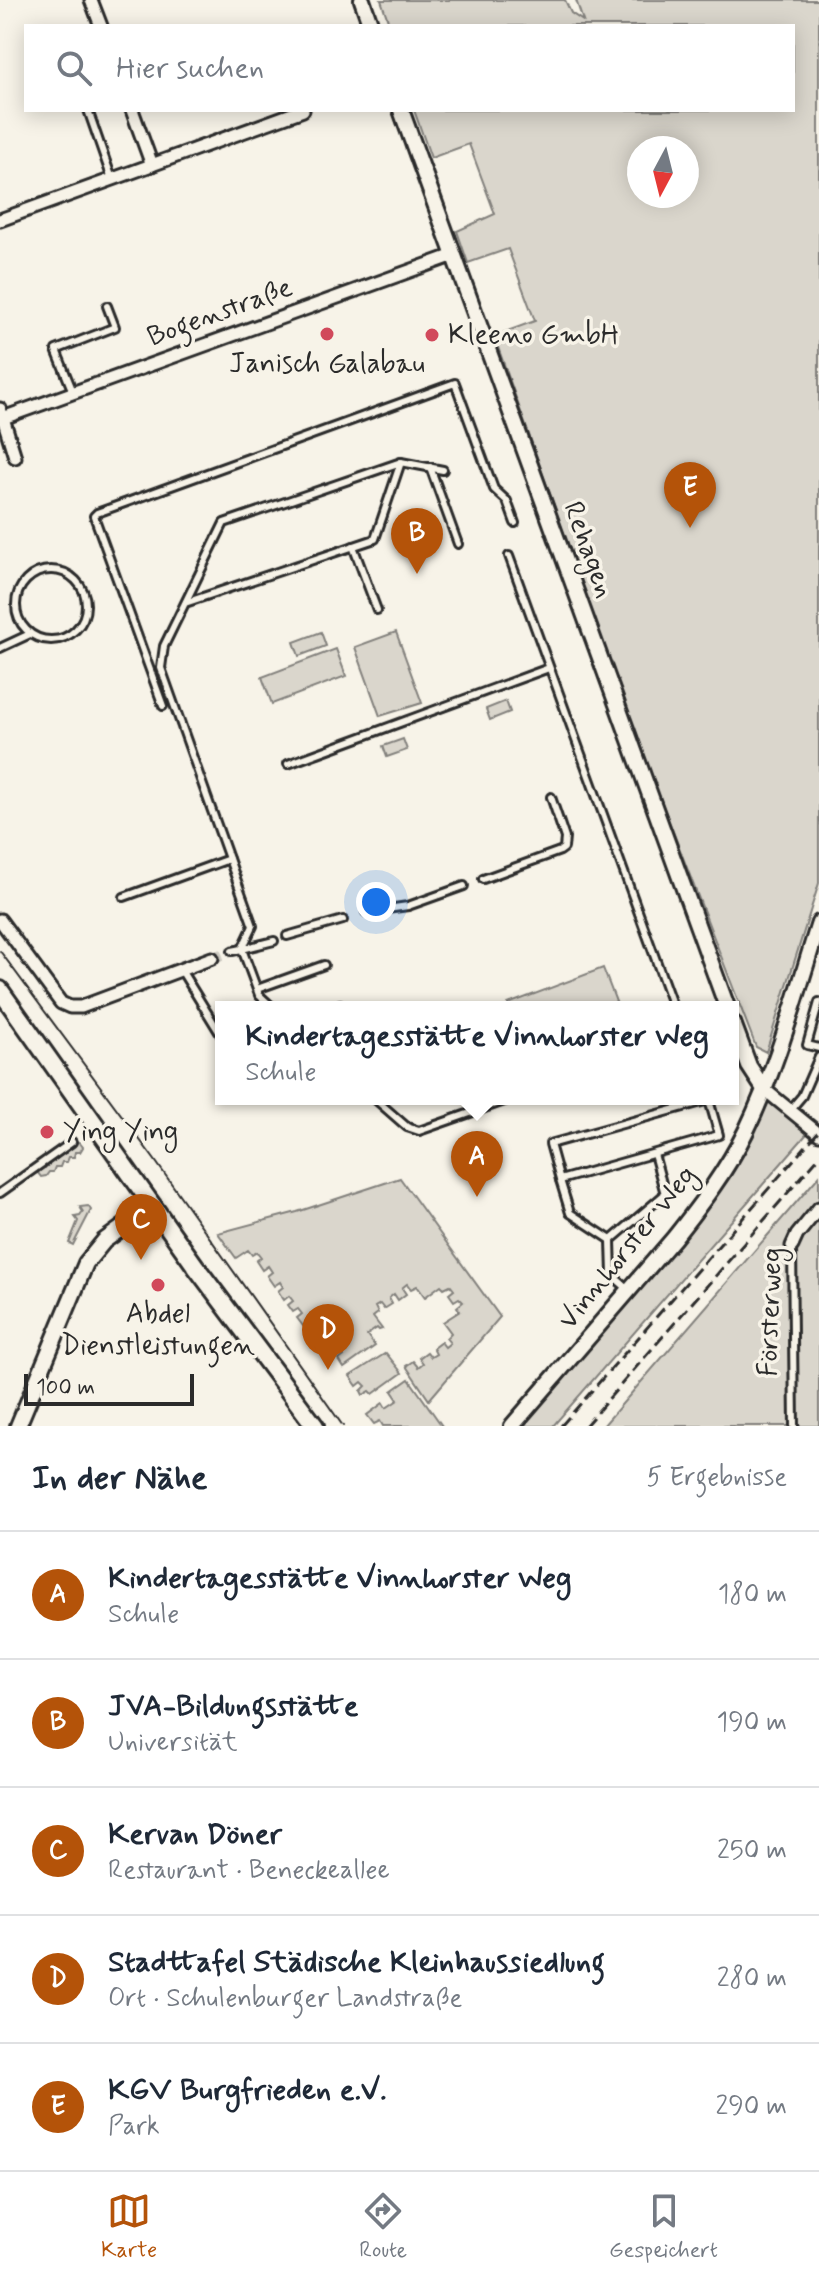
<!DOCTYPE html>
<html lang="de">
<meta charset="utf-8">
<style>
:root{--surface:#fff;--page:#f6f6f7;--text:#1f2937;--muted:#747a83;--line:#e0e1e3;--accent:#b45309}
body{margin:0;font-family:Mynerve,sans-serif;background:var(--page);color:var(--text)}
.compass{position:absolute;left:627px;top:136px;width:72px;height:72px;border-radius:50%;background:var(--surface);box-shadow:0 4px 20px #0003;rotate:187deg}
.scale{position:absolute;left:24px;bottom:20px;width:170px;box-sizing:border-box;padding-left:8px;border:4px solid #2b2b2b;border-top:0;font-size:22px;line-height:28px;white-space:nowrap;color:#2b2b2b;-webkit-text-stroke:6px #f7f3e8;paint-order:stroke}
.you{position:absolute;left:376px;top:902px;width:28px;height:28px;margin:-20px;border:6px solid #fff;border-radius:50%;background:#1a73e8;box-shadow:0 0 0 12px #1a73e833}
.badge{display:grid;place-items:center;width:52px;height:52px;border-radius:50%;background:var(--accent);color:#fff;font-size:26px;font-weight:700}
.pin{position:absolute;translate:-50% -66px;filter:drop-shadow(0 2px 4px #0008)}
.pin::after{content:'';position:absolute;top:42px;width:28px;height:24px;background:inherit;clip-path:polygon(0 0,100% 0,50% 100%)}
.popup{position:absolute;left:215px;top:1001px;width:524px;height:104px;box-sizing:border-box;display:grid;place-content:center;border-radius:0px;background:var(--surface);filter:drop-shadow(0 2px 6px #0005);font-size:26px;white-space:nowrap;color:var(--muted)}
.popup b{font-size:30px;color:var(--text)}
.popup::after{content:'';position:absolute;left:50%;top:100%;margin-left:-16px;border:16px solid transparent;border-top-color:var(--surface)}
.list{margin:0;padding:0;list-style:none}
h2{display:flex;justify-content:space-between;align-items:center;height:104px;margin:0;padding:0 32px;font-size:34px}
h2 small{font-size:26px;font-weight:400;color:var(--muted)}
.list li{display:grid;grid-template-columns:52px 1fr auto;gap:24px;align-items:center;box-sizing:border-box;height:128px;padding:0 32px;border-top:2px solid var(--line)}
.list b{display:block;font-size:30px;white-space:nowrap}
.list p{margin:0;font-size:26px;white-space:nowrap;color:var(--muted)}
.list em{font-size:26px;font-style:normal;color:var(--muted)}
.icon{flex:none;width:44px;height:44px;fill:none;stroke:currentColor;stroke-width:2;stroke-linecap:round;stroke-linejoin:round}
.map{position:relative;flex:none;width:819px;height:1426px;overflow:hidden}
.search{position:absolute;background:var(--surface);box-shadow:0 4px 20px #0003;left:24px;right:24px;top:24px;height:88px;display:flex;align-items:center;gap:20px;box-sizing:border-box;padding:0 28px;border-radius:0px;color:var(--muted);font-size:30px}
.sheet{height:744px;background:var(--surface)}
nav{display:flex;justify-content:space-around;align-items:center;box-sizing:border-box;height:112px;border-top:2px solid var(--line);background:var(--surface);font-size:22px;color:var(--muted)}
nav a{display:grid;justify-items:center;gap:4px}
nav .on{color:var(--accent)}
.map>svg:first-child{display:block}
.green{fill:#dad6cc;stroke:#82807c;stroke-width:2;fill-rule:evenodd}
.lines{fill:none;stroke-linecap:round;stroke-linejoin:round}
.minor-tunnel{stroke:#cecbc2;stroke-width:11;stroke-dasharray:11 5.5;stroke-linecap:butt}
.service-casing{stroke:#2b2b2b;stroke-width:12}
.minor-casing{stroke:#2b2b2b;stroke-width:17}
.tertiary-casing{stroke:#2b2b2b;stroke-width:20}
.secondary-casing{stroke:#2b2b2b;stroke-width:22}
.service{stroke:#f7f3e8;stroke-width:6}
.minor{stroke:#f7f3e8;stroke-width:11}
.tertiary{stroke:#f7f3e8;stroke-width:14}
.secondary{stroke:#f7f3e8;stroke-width:16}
.tram{stroke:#2b2b2b;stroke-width:2}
.rail{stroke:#2b2b2b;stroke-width:3;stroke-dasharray:12 6;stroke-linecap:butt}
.poi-dot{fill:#d1495b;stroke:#f7f3e8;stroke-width:3}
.labels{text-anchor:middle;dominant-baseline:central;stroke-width:7;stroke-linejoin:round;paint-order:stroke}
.street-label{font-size:28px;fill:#2b2b2b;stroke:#f7f3e8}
.poi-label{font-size:28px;fill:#2b2b2b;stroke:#f7f3e8;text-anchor:start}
</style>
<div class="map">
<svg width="819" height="1426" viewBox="0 0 819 1426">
<rect width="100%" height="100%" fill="#f7f3e8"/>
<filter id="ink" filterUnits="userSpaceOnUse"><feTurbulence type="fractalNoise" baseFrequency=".0125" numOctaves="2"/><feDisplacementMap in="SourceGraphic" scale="16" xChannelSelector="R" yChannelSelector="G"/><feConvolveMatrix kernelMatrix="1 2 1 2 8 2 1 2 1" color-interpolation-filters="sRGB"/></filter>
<g filter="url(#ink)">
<g class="green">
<path d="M381,0H565L571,13L583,21L576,0H819V883L766,1052L756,1047L630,720L494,336L535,321L508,249L468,263L457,231L495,214L469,144L431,158L414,110H793V26H390ZM639,148H687V196H639Z"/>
<polygon points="321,632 326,646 299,656 294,642"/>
<polygon points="396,632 422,703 380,716 355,647"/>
<polygon points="336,649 346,676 272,704 262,677"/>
<polygon points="506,701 510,712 490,720 486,709"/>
<polygon points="403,739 407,750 387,757 383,746"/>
<polygon points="603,968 618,1007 509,1007 508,1004"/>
<polygon points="764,1089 812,1128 553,1426 512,1426 699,1207"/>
<polygon points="79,1142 83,1147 80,1152 75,1152 74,1157 69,1157 67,1162 62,1162 60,1167 55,1167 53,1172 49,1172 46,1176 41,1177 38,1173 40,1168 45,1168 47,1164 58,1158 60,1153 66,1153 67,1149 72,1147 74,1143"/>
<polygon points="819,1176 819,1426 603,1426"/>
<polygon points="400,1178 500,1317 429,1400 406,1366 413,1361 418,1367 423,1363 419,1358 427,1352 431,1357 436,1354 433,1348 441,1342 445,1347 450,1343 446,1338 451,1333 443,1322 460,1311 457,1307 463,1302 459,1298 454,1301 449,1294 454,1290 450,1285 444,1288 441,1285 425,1297 417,1286 411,1289 407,1284 402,1288 406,1294 398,1300 394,1294 389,1298 392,1304 384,1309 380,1304 375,1307 378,1313 373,1317 382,1329 379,1330 377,1328 367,1335 375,1346 344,1368 339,1360 344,1356 340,1351 334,1354 331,1351 324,1355 317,1346 323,1342 319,1338 314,1341 307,1332 312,1327 309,1322 303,1326 297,1318 302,1314 298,1309 293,1312 288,1305 293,1301 289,1296 284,1300 278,1291 283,1287 280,1282 274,1286 267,1276 272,1272 268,1266 262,1270 256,1261 261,1257 257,1252 252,1255 248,1250 236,1258 218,1233 297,1212"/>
<polygon points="88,1206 91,1210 73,1245 69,1243 78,1221 75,1217 80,1216 83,1212 80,1207"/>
<polygon points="386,1353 402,1373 373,1394 370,1391 363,1395 361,1391 366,1386 362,1382 357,1386 350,1376"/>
<polygon points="409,1379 442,1426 383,1426 380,1421 374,1424 367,1415 383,1403 386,1408 398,1400 392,1391"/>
</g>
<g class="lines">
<polyline class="minor-tunnel" points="212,958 232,951"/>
<g class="service-casing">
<g id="service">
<polyline points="88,110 112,179"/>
<polyline points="73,392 56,350 115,327 107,306"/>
<polyline points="401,462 443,470"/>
<polyline points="430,467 458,544"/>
<polyline points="353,546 377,610"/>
<polyline points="509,556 673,1007"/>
<circle cx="51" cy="605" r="35"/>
<polyline points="185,603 224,523 401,462 375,539 185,603 164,646 161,668 253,926 242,949"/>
<polyline points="0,648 30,634"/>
<polyline points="163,706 94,516 97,513 455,383 494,489 507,501 515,523"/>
<polyline points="288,764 549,668"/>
<polyline points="483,879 560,851 564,848 565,838 551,797"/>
<polyline points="124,897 229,859"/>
<polyline points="366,912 408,906 464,886"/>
<polyline points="287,936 343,920"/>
<polyline points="242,949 274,941"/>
<polyline points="232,951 242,949 259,995 272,1007"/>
<polyline points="181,970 221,1035"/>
<polyline points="257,989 324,965"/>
<polyline points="819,1002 807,1045 819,1048"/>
<polyline points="332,1007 340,1004 342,1007"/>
<polyline points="375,1099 407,1127 419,1131 510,1099"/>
<polygon points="709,1100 719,1135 560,1180 550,1144"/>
<polyline points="790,1110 802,1096 819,1057"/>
<polyline points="560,1180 570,1213 611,1240"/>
<polyline points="0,1193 72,1142"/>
<polyline points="611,1240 665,1194 654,1154"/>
<polyline points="611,1240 612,1275 628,1289"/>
<polyline points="792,1246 794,1426"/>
</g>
</g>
<g class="minor-casing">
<g id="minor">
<polyline points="91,0 101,26"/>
<polyline points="132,110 152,165"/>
<polyline points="0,220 303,110"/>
<polyline points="0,409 3,418 454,255"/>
<polyline points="3,418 15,457"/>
<polyline points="0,920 61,1003 70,1007 81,1007 212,958"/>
<polyline points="764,1089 819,1134"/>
<polyline points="792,1246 797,1235 819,1208"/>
</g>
</g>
<g class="tertiary-casing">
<g id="tertiary">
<polyline points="362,0 371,26"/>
<polyline points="401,110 727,1007"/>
<polyline points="733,1023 749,1066 764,1089"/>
<polyline points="18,1426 86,1263 104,1241 152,1206"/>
<path d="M512,1426L674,1238C701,1204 727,1170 746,1131C778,1065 797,992 819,923"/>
</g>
</g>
<g class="secondary-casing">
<polyline id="secondary" points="0,990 196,1267 315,1426"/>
</g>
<use href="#service" class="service"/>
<use href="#minor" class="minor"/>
<use href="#tertiary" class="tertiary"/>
<use href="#secondary" class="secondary"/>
<polyline class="tram" points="0,951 154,1159 343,1426"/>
<g class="rail">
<polyline points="561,1426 819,1131"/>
<polyline points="585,1426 819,1157"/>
</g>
</g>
</g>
<g class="poi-dot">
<circle cx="327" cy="334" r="8"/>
<circle cx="432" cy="335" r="8"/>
<circle cx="47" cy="1132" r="8"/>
<circle cx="158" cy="1285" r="8"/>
</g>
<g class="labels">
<g class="street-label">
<text transform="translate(220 313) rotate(-20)">Bogenstraße</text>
<text transform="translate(588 550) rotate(70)">Rehagen</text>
<text transform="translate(628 1248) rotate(-51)">Vinnhorster Weg</text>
<text transform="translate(771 1312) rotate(-88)">Försterweg</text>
</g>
<g class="poi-label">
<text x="448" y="335">Kleeno GmbH</text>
<text x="327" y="364" text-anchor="middle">Janisch Galabau</text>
<text x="63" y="1132">Ying Ying</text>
<text x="158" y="1314" text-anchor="middle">Abdel<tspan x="158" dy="32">Dienstleistungen</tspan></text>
</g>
</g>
</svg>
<svg class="compass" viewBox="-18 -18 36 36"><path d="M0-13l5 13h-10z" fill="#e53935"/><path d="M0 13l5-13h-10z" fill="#747a83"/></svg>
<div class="scale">100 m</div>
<div class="you"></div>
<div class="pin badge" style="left:477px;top:1197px">A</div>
<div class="popup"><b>Kindertagesstätte Vinnhorster Weg</b>Schule</div>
<div class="pin badge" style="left:417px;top:574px">B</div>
<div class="pin badge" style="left:141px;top:1260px">C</div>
<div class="pin badge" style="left:328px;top:1370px">D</div>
<div class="pin badge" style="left:690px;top:528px">E</div>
<div class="search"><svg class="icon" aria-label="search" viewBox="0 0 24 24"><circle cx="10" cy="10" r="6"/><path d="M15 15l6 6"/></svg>Hier suchen</div>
</div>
<section class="sheet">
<h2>In der Nähe<small>5 Ergebnisse</small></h2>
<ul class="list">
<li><span class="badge">A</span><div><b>Kindertagesstätte Vinnhorster Weg</b><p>Schule</p></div><em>180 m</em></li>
<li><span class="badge">B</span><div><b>JVA-Bildungsstätte</b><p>Universität</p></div><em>190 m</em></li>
<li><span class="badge">C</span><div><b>Kervan Döner</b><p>Restaurant · Beneckeallee</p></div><em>250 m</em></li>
<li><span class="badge">D</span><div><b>Stadttafel Städische Kleinhaussiedlung</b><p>Ort · Schulenburger Landstraße</p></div><em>280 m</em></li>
<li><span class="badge">E</span><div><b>KGV Burgfrieden e.V.</b><p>Park</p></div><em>290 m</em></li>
</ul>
</section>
<nav>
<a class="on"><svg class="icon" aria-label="map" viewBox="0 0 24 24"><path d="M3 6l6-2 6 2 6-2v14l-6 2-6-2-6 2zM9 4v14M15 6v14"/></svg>Karte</a>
<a><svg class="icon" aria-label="directions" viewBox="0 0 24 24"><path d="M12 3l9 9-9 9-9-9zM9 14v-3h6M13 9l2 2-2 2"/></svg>Route</a>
<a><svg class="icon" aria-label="saved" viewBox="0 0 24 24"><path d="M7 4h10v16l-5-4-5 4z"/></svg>Gespeichert</a>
</nav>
